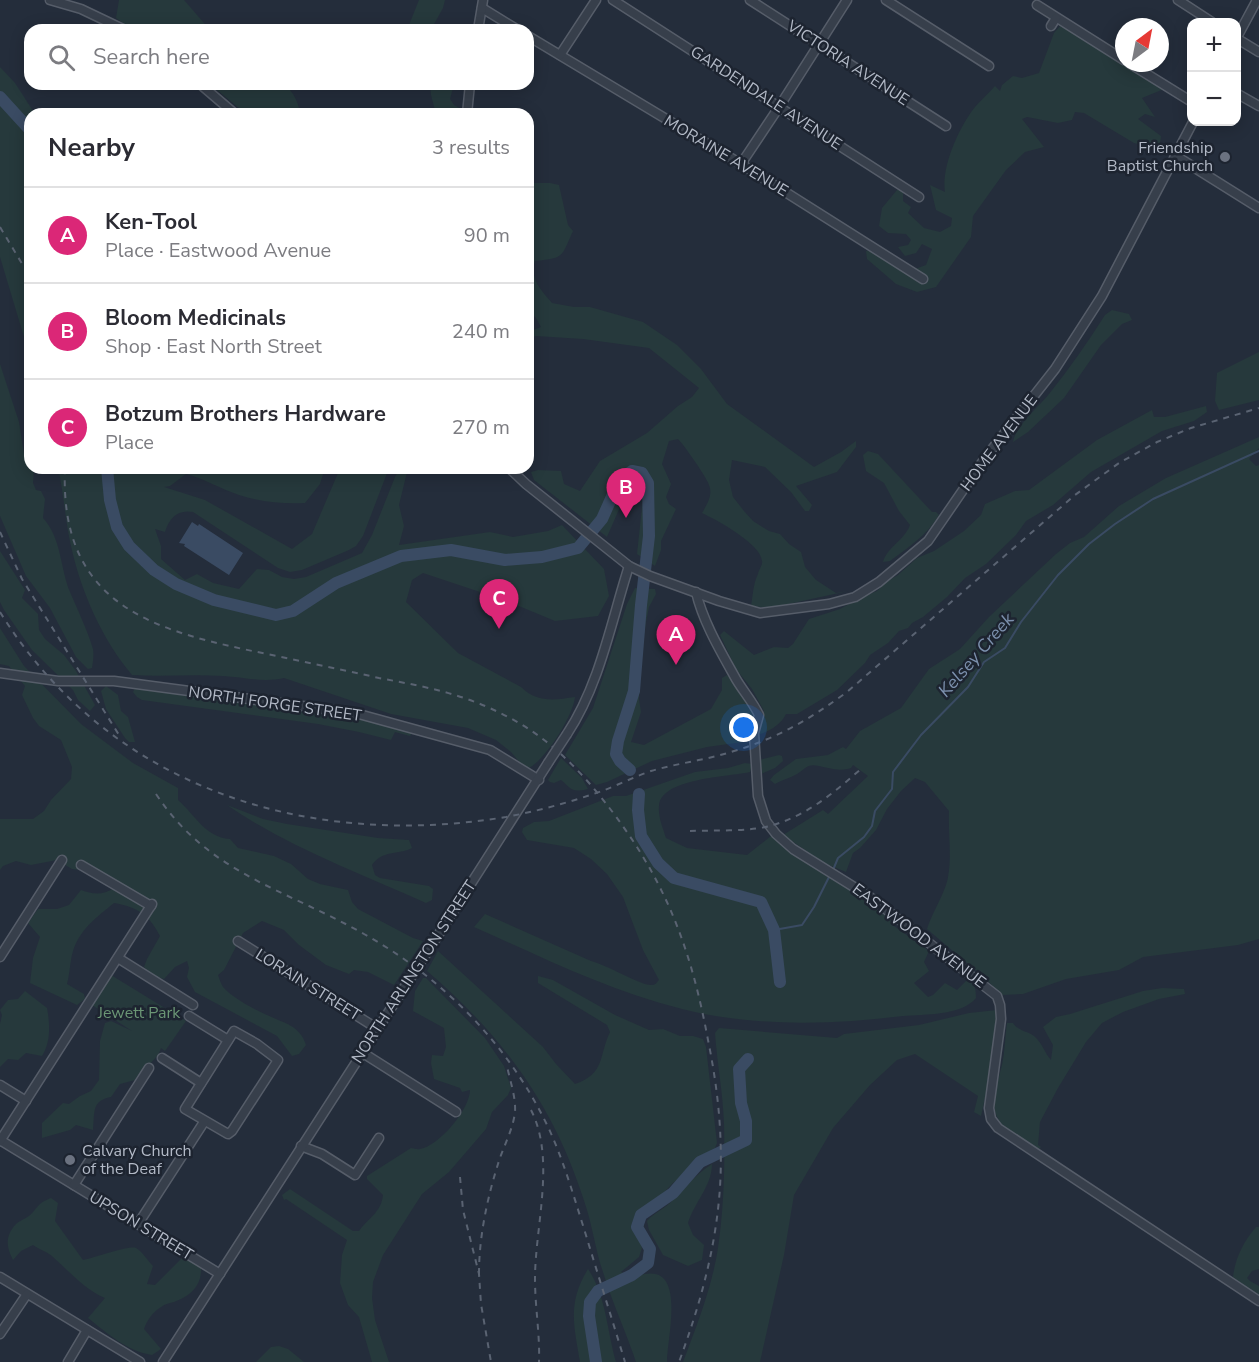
<!DOCTYPE html>
<meta charset="utf-8">
<style>
:root{--surface:#fff;--page:#f7f7f7;--text:#2b2b33;--muted:#7c7c81;--line:#e1e1e2;--accent:#db2777}
body{margin:0;font-family:"Nunito Sans",sans-serif;background:var(--page);color:var(--text)}
.controls{position:absolute;right:18px;top:18px;display:grid;overflow:hidden;border-radius:12px;box-shadow:0 3px 15px #0003}
.controls button{width:54px;height:54px;display:grid;place-items:center;padding:0;border:0;border-bottom:2px solid var(--line);background:var(--surface);color:var(--text);font:30px sans-serif}
.compass{position:absolute;left:1115px;top:18px;width:54px;height:54px;border-radius:50%;background:var(--surface);box-shadow:0 3px 15px #0003;rotate:32deg}
.you{position:absolute;left:744px;top:728px;width:21px;height:21px;margin:-15px;border:4px solid #fff;border-radius:50%;background:#1a73e8;box-shadow:0 0 0 9px #1a73e833}
.badge{display:grid;place-items:center;width:39px;height:39px;border-radius:50%;background:var(--accent);color:#fff;font-size:20px;font-weight:700}
.pin{position:absolute;translate:-50% -50px;filter:drop-shadow(0 2px 3px #0008)}
.pin::after{content:'';position:absolute;top:32px;width:21px;height:18px;background:inherit;clip-path:polygon(0 0,100% 0,50% 100%)}
.list{margin:0;padding:0;list-style:none}
h2{display:flex;justify-content:space-between;align-items:center;height:78px;margin:0;padding:0 24px;font-size:26px}
h2 small{font-size:20px;font-weight:400;color:var(--muted)}
.list li{display:grid;grid-template-columns:39px 1fr auto;gap:18px;align-items:center;box-sizing:border-box;height:96px;padding:0 24px;border-top:2px solid var(--line)}
.list b{display:block;font-size:22px;white-space:nowrap}
.list p{margin:0;font-size:20px;white-space:nowrap;color:var(--muted)}
.list em{font-size:20px;font-style:normal;color:var(--muted)}
.icon{flex:none;width:33px;height:33px;fill:none;stroke:currentColor;stroke-width:2;stroke-linecap:round;stroke-linejoin:round}
.map{position:relative;flex:none;width:1259px;height:1362px;overflow:hidden}
.search{position:absolute;background:var(--surface);box-shadow:0 3px 15px #0003;left:24px;top:24px;width:510px;height:66px;display:flex;align-items:center;gap:15px;box-sizing:border-box;padding:0 21px;border-radius:18px;color:var(--muted);font-size:22px}
.panel{position:absolute;background:var(--surface);box-shadow:0 3px 15px #0003;left:24px;top:108px;width:510px;height:366px;border-radius:18px}
.map>svg:first-child{display:block}
.green{fill:#26393c}
.water{fill:#3a4b63}
.lines{fill:none;stroke-linecap:round;stroke-linejoin:round}
.stream{stroke:#3a4b63;stroke-width:2}
.river{stroke:#3a4b63;stroke-width:12}
.minor-casing{stroke:#565d69;stroke-width:11}
.minor{stroke:#373f4b;stroke-width:8}
.rail{stroke:#5a6372;stroke-width:2;stroke-dasharray:6 6;stroke-linecap:butt}
.minor-bridge-casing{stroke:#565d69;stroke-width:11;stroke-linecap:butt}
.minor-bridge{stroke:#373f4b;stroke-width:8}
.worship-dot{fill:#6b7280;stroke:#1d2430;stroke-width:2}
.labels{text-anchor:middle;dominant-baseline:central;stroke-width:5;stroke-linejoin:round;paint-order:stroke}
.street-label{font-size:16px;fill:#b3bac7;stroke:#1d2430}
.poi-label{font-size:16px;fill:#b3bac7;stroke:#1d2430;text-anchor:end}
.park-label{font-size:16px;fill:#6b9675;stroke:#1d2430}
.water-label{font-size:18px;font-style:italic;fill:#7c90ad;stroke:#1d2430}
</style>
<div class="map">
<svg width="1259" height="1362" viewBox="0 0 1259 1362">
<rect width="100%" height="100%" fill="#242d3b"/>
<g class="green">
<polygon points="119,0 184,0 210,30 133,30 116,18"/>
<polygon points="419,0 445,0 443,8 433,26 436,30 407,30"/>
<path d="M1060,26L1101,48L1164,89L1142,98L1155,117L1145,114L1138,119L1161,136L1160,144L1154,151L1145,146L1134,143L1084,113L1075,112L1072,120L1058,123L1027,117L1022,119L1044,147L1025,152L1006,170L973,216L971,237L936,287L917,292L896,284L867,259L866,251C887,252 899,257 915,269L926,265L932,249L922,244L916,253L905,256L898,247L908,245L911,240L906,234L888,233L879,226L882,208L897,190H903V201L911,207L908,213L924,228L940,232L951,226L952,218L936,210L930,185L945,192C941,167 959,127 975,107C981,100 989,93 995,86L1000,91L1002,85L1013,76L1022,78L1039,73L1054,33Z"/>
<polygon points="0,67 15,83 35,114 30,114 30,357 0,257"/>
<path d="M210,84H284C294,93 298,101 300,114H246Z"/>
<polygon points="430,84 454,84 450,99 454,105 461,109 461,114 436,114 431,95"/>
<path d="M531,183H550L559,185L568,225L573,231C561,257 565,258 535,261C529,278 541,290 552,303L574,307H590L643,322L677,345L701,369L727,404L814,467L841,452L856,441V447L837,472L796,486L812,505L809,511H805L791,492L765,467L732,460L729,480L733,497L744,511L753,521L769,531L780,534L789,544L801,552L805,567L816,580L836,593L848,591L770,608L751,606C753,595 753,584 758,574C759,569 763,565 762,561C761,544 717,520 702,513C716,490 711,487 698,466C691,456 686,448 678,439L669,441L662,464L671,484L666,497L669,504L676,509L661,541V550L655,566L637,554L643,498L627,491L607,537L534,480L531,472L538,470L561,471L564,484L580,491L600,461L647,433L678,406L692,397L699,388L649,348L583,339L536,336L528,339V332L541,327L536,318L528,310V184Z"/>
<path d="M1112,310L1129,314L1132,320L1122,324L1101,345L1064,398L1028,432L1013,442C1016,425 1038,408 1049,394C1069,369 1088,342 1105,315Z"/>
<polygon points="1259,352 1259,400 1219,410 1215,401 1217,373"/>
<path d="M0,364L19,422L24,454L29,460L30,468L34,470L33,483L36,490L41,491L45,499L43,518C62,539 60,568 70,592C78,611 87,629 93,649C94,655 93,662 92,668L88,669L76,657L50,608L26,576L0,516Z"/>
<path d="M1206,406L1207,412L1194,421L1162,431L1091,472L1053,505L1026,521L1016,535L986,564L965,578L947,597L923,617L912,623L908,628L899,631L888,643L870,655L865,663L837,690L797,714H786C781,725 767,733 756,735L764,716V711L752,689L736,669L720,635L724,631L754,655L774,647L788,648L793,644L809,619L840,609L860,598L877,591L886,582L898,575L917,558L934,551L964,531L981,515L985,504L1015,491L1029,490L1097,440L1152,410L1154,417H1165Z"/>
<path d="M1259,437V448L1249,459L1256,466L1259,465V939L1238,945L1143,957L1119,970L1066,979L1023,994L1002,995L988,981L927,929C932,913 946,891 948,877C952,855 948,833 949,811L925,782L915,778L901,791L887,809L876,830L860,848L853,853L846,872L824,863L783,835L823,810L828,814L868,776L853,765L851,768C835,774 817,762 809,766C805,767 801,772 797,774C790,778 782,780 775,784L770,780L774,775L796,759L828,755L843,747L846,749L860,731L901,708L929,669L960,649L989,617L1056,554L1070,543L1084,537L1119,506L1166,478Z"/>
<path d="M868,451L878,454L932,512H936L939,515C927,535 909,547 890,561L883,562C888,546 904,541 910,525L899,511L884,483L866,471L863,455Z"/>
<path d="M58,468H325L320,484L305,503C282,504 261,502 239,495C221,489 205,479 186,474L170,486L164,487L205,500L292,549L312,534L338,473L337,468H389L363,536L356,546L349,550L302,570L290,572L278,568L193,512C178,509 169,518 165,532L155,529L161,546V559L185,580L197,574L213,583L239,589L257,569L269,570L282,577L294,579L306,577L362,553L372,535L395,477L400,468H408L399,505L404,526L399,545L490,532L513,537L548,531L562,525L604,569L609,596L598,616L555,621L507,601L423,573L412,580L406,602L458,653L521,687C537,703 555,700 575,697C573,716 546,759 529,768L521,764L511,752L496,740L468,728L391,714L284,678C262,683 244,677 223,676C192,674 162,677 132,675C102,639 81,592 71,546C65,520 64,494 58,468Z"/>
<polygon points="0,551 25,590 22,598 38,614 39,630 45,639 64,655 76,671 95,705 90,711 78,700 73,690 32,650 4,610 0,602"/>
<polygon points="635,588 655,589 656,594 649,607 646,622 640,662 639,699 641,712 631,742 644,745 711,709 722,690 722,678 727,675 734,682 756,715 751,736 743,742 707,747 652,761 607,782 596,785 565,755 593,708 627,604"/>
<path d="M0,628L24,666L81,724L133,763L178,788V800C196,816 205,837 230,839L238,848L274,856L291,864L308,879L320,884L348,890L352,902L358,909L413,938L423,941L394,985L368,972L354,970L349,974L326,965L299,945L284,930L262,921L243,933L224,970L218,975C219,978 221,984 223,987C231,997 255,1010 267,1015C283,1023 300,1025 306,1045L299,1054L292,1056L277,1036L195,992L187,977L189,968L187,961L175,967L164,979L154,976L144,967L147,959L160,936C149,915 138,907 114,903C97,917 80,929 73,951C70,961 70,973 67,984L84,994L85,999L77,1005L30,983L33,958L40,937L28,923L38,909H57L69,905L81,890C94,895 103,895 114,888L97,872L72,869L57,860L31,865L16,861L3,866L0,870V819H33L44,811L51,800L71,779L72,767L61,740L39,726L33,718L22,695L25,686L9,666L0,664Z"/>
<polygon points="106,686 118,695 121,711 128,717 135,742 129,742 125,738 106,709 101,691"/>
<polygon points="139,687 356,717 412,733 410,736 395,732 391,740 359,732 318,724 142,700 137,697 133,692 135,688"/>
<polygon points="779,755 782,756 783,761 775,768 761,774 759,760"/>
<path d="M561,758L582,778L588,789C571,793 572,789 561,780L554,783L550,782L548,780Z"/>
<path d="M745,763L752,764L750,772C728,777 661,778 659,806C658,817 663,828 666,838L687,848L747,855L771,836L865,901L892,921L894,926L929,951L924,962L929,971L914,983L928,997L933,995L945,983L957,990L969,978C975,984 976,990 976,998C961,1016 925,1014 903,1016C829,1025 754,1027 682,1009C609,991 542,957 474,927L485,914L591,961C607,965 640,985 651,985C656,985 656,983 659,980L643,950L623,897L607,874L591,859L574,848L527,840L522,832L523,828L534,822L549,821L613,796H626L695,772L728,768Z"/>
<path d="M227,805L263,819L287,824L378,838L409,840L412,848C398,855 382,850 372,865L375,875L380,878L429,886L433,889L432,900L426,903C360,873 288,847 227,805Z"/>
<path d="M438,951L543,1047L556,1064L575,1084C606,1073 598,1057 610,1032L607,1025L538,983V976L553,980L615,1015L649,1030L663,1029L680,1036H693L703,1039L706,1047L717,1143L715,1148L699,1158L685,1174L673,1183L647,1210L641,1239L642,1248L639,1257L621,1272L635,1277C689,1256 667,1336 667,1362H636C626,1332 612,1302 603,1272C596,1252 593,1230 587,1210C557,1110 506,1039 427,971Z"/>
<path d="M111,975L186,1021L165,1051L161,1048C157,1062 141,1068 135,1080L120,1084L111,1097C91,1101 95,1112 93,1130L76,1125L70,1130L42,1138V1123L63,1103L69,1104L80,1096L91,1091L99,1080L100,1041L105,1023L111,1021L132,1031L92,1005Z"/>
<path d="M423,978H426L485,1038L504,1066L511,1088L508,1095L492,1112L486,1129L449,1172L422,1194L383,1255L373,1282L372,1298L375,1320L389,1362H372L359,1317L348,1305L340,1283L342,1255L347,1240L286,1199L284,1200L282,1195L290,1189L353,1231H359C368,1218 381,1213 383,1195L367,1179V1176L411,1148C414,1148 417,1150 420,1149C439,1146 470,1109 470,1090L462,1092L460,1088L434,1079L431,1063L432,1055L443,1056L446,1047L444,1028L413,1011L415,991Z"/>
<path d="M1162,988L1184,989L1185,994L1159,999L1123,1012L1102,1023L1086,1042L1058,1088L1040,1122L1038,1145L1041,1147L1039,1149C1020,1140 992,1126 994,1101C995,1088 999,1077 1002,1065C1005,1051 1005,1037 1007,1023H1013C1018,1031 1027,1031 1034,1036C1043,1044 1044,1052 1051,1060L1053,1045L1043,1027L1056,1017L1070,1014L1143,991Z"/>
<path d="M25,991L47,1008C50,1024 51,1042 42,1056L26,1053L18,1060L8,1059L0,1067V1024L2,1015L0,1010L8,1000L18,999Z"/>
<path d="M997,1010L994,1057L981,1116L974,1112L978,1096L915,1054L897,1060L870,1085L833,1128L794,1195L784,1255L760,1362H683C697,1325 712,1287 718,1248C724,1207 725,1165 724,1124C723,1093 717,1063 715,1033L719,1028L837,1038L844,1034L919,1025L969,1013Z"/>
<path d="M712,1164C712,1186 694,1203 688,1223L693,1235L704,1245L702,1260L688,1266L663,1255L649,1230L647,1221C654,1213 662,1210 670,1203C684,1189 695,1175 712,1164Z"/>
<path d="M51,1198L58,1203L55,1221L83,1260C94,1258 129,1245 136,1248C142,1251 148,1261 153,1266L147,1284L155,1285L184,1256L201,1268C202,1285 191,1296 174,1302C170,1303 165,1304 161,1307C153,1312 147,1320 144,1329L161,1349L152,1355C127,1351 107,1333 88,1318L105,1298C84,1289 70,1272 53,1257C48,1252 40,1250 33,1245L21,1251L13,1260C6,1247 5,1236 16,1224C19,1221 25,1219 29,1216C39,1207 36,1204 51,1198Z"/>
<path d="M1256,1227H1259V1269L1252,1271L1247,1278L1250,1281L1259,1286V1297L1233,1277C1235,1258 1244,1241 1256,1227Z"/>
<path d="M588,1269C606,1295 607,1331 616,1362H580C574,1326 567,1303 588,1269Z"/>
<polygon points="279,1346 288,1349 304,1362 256,1362 271,1347"/>
</g>
<polygon class="water" points="192,522 198,526 199,524 243,553 229,575 184,546 185,544 179,543"/>
<g class="lines">
<g class="stream">
<polyline points="833,870 838,858 864,837 872,826 875,811 892,789 893,772 921,735 968,687 984,662 1005,648 1021,622 1058,575 1089,544 1115,524 1153,499 1259,451"/>
<polyline points="774,930 802,925 814,907 830,875"/>
</g>
<g class="river">
<polyline points="0,97 30,130"/>
<polyline points="107,468 110,500 117,527 129,546 154,570 176,584 214,600 276,615 293,611 336,583 401,556 451,550 505,560 542,557 578,548 602,519 619,481 632,471 642,473 648,483 649,536 641,605 634,691 618,741 616,754 620,761 630,770"/>
<polyline points="639,794 638,810 641,836 658,863 674,878 761,902 774,930 780,982"/>
<polyline points="596,1362 589,1316 590,1302 598,1291 632,1275 648,1263 650,1249 637,1227 641,1215 673,1193 700,1162 746,1140 746,1121 741,1103 739,1069 748,1059"/>
</g>
<g class="minor-casing">
<g id="minor">
<polyline points="50,0 81,9 125,30"/>
<polyline points="613,0 919,197"/>
<polyline points="750,0 946,126"/>
<polyline points="886,0 989,66"/>
<polyline points="1178,0 1212,22"/>
<polyline points="1037,5 1124,60"/>
<polyline points="482,8 518,30"/>
<polyline points="1051,26 1056,18"/>
<polyline points="478,30 483,0"/>
<polyline points="528,36 741,164 923,279"/>
<polyline points="1236,38 1259,52"/>
<polyline points="1236,39 1257,0"/>
<polyline points="560,55 596,0"/>
<polyline points="1129,63 1192,102"/>
<polyline points="200,84 235,114"/>
<polyline points="1236,93 1259,106"/>
<polyline points="467,114 470,84"/>
<polyline points="1176,156 1259,208"/>
<polyline points="741,164 779,107 847,0"/>
<polyline points="509,468 526,484 629,566 650,576 719,601 760,613 829,604 855,597 879,582 928,541 985,458 1055,369 1102,296 1193,122"/>
<path d="M696,592C703,622 721,652 736,679C743,691 753,702 759,715L754,733L758,796L766,821L776,834L793,849L870,897L997,996L1000,1005L1001,1019L989,1108L991,1119L998,1128L1259,1301"/>
<polyline points="0,673 58,681 114,681 355,713 490,750 539,780"/>
<path d="M567,734C600,684 611,622 629,566"/>
<polyline points="81,865 151,906"/>
<polyline points="238,941 378,1029"/>
<polyline points="428,951 548,763"/>
<polyline points="0,957 62,860"/>
<polyline points="118,958 193,1005"/>
<polyline points="189,1016 228,1040"/>
<polygon points="234,1031 257,1044 278,1060 232,1131 228,1134 185,1109"/>
<polyline points="363,1053 456,1112"/>
<polyline points="162,1058 201,1083"/>
<polyline points="0,1085 26,1101"/>
<polyline points="0,1140 220,1274"/>
<polyline points="0,1141 152,904"/>
<polyline points="301,1146 322,1154 355,1175 379,1138"/>
<polyline points="74,1185 149,1068"/>
<polyline points="138,1224 204,1122"/>
<polyline points="0,1277 140,1362"/>
<polyline points="0,1334 27,1294"/>
<polyline points="68,1362 87,1330"/>
<polyline points="163,1362 404,988"/>
</g>
</g>
<use href="#minor" class="minor"/>
<g class="rail">
<polyline points="0,227 30,277"/>
<path d="M65,468C59,609 158,632 272,655C308,663 344,670 379,678C427,687 465,694 508,717C544,735 575,765 600,796C663,874 690,943 708,1040C718,1089 723,1137 720,1187C716,1248 700,1305 679,1362"/>
<polyline points="0,532 22,579 119,735"/>
<path d="M0,612C109,788 307,850 506,817C538,811 571,802 602,791C618,785 634,777 651,771C678,763 707,760 734,751C778,738 810,719 847,692L1075,495L1119,463L1157,442L1191,428L1259,408"/>
<path d="M156,794C209,874 285,889 364,934C443,978 510,1046 549,1129C564,1162 574,1197 585,1232C598,1275 612,1319 625,1362"/>
<path d="M690,831C714,830 751,832 773,825C808,815 836,791 862,768"/>
<path d="M531,1110C556,1159 535,1226 535,1279C535,1307 540,1334 539,1362"/>
<polyline points="460,1177 463,1210 479,1274 481,1304 491,1362"/>
<path d="M479,1274C479,1237 487,1199 498,1164C503,1147 513,1130 515,1112C516,1097 510,1081 507,1066"/>
</g>
<g class="minor-bridge-casing">
<g id="minor-bridge">
<polyline points="548,763 567,734"/>
<polyline points="404,988 428,951"/>
</g>
</g>
<use href="#minor-bridge" class="minor-bridge"/>
</g>
<g class="worship-dot">
<circle cx="1225" cy="157" r="6"/>
<circle cx="70" cy="1160" r="6"/>
</g>
<g class="labels">
<g class="street-label">
<text transform="translate(848 63) rotate(33)">VICTORIA AVENUE</text>
<text transform="translate(766 98) rotate(33)">GARDENDALE AVENUE</text>
<text transform="translate(726 156) rotate(31)">MORAINE AVENUE</text>
<text transform="translate(999 443) rotate(-53)">HOME AVENUE</text>
<text transform="translate(275 704) rotate(8)">NORTH FORGE STREET</text>
<text transform="translate(919 936) rotate(37)">EASTWOOD AVENUE</text>
<text transform="translate(414 972) rotate(-57)">NORTH ARLINGTON STREET</text>
<text transform="translate(308 985) rotate(32)">LORAIN STREET</text>
<text transform="translate(141 1226) rotate(31)">UPSON STREET</text>
</g>
<g class="poi-label">
<text x="1213" y="148">Friendship<tspan x="1213" dy="18">Baptist Church</tspan></text>
<text x="82" y="1151" text-anchor="start">Calvary Church<tspan x="82" dy="18">of the Deaf</tspan></text>
</g>
<g class="park-label">
<text x="139" y="1013">Jewett Park</text>
</g>
<g class="water-label">
<text transform="translate(976 655) rotate(-49)">Kelsey Creek</text>
</g>
</g>
</svg>
<div class="controls">
<button>+</button>
<button>−</button>
</div>
<svg class="compass" viewBox="-18 -18 36 36"><path d="M0-13l5 13h-10z" fill="#e53935"/><path d="M0 13l5-13h-10z" fill="#7c7c81"/></svg>
<div class="you"></div>
<div class="pin badge" style="left:676px;top:665px">A</div>
<div class="pin badge" style="left:626px;top:518px">B</div>
<div class="pin badge" style="left:499px;top:629px">C</div>
<div class="search"><svg class="icon" aria-label="search" viewBox="0 0 24 24"><circle cx="10" cy="10" r="6"/><path d="M15 15l6 6"/></svg>Search here</div>
<section class="panel">
<h2>Nearby<small>3 results</small></h2>
<ul class="list">
<li><span class="badge">A</span><div><b>Ken-Tool</b><p>Place · Eastwood Avenue</p></div><em>90 m</em></li>
<li><span class="badge">B</span><div><b>Bloom Medicinals</b><p>Shop · East North Street</p></div><em>240 m</em></li>
<li><span class="badge">C</span><div><b>Botzum Brothers Hardware</b><p>Place</p></div><em>270 m</em></li>
</ul>
</section>
</div>
